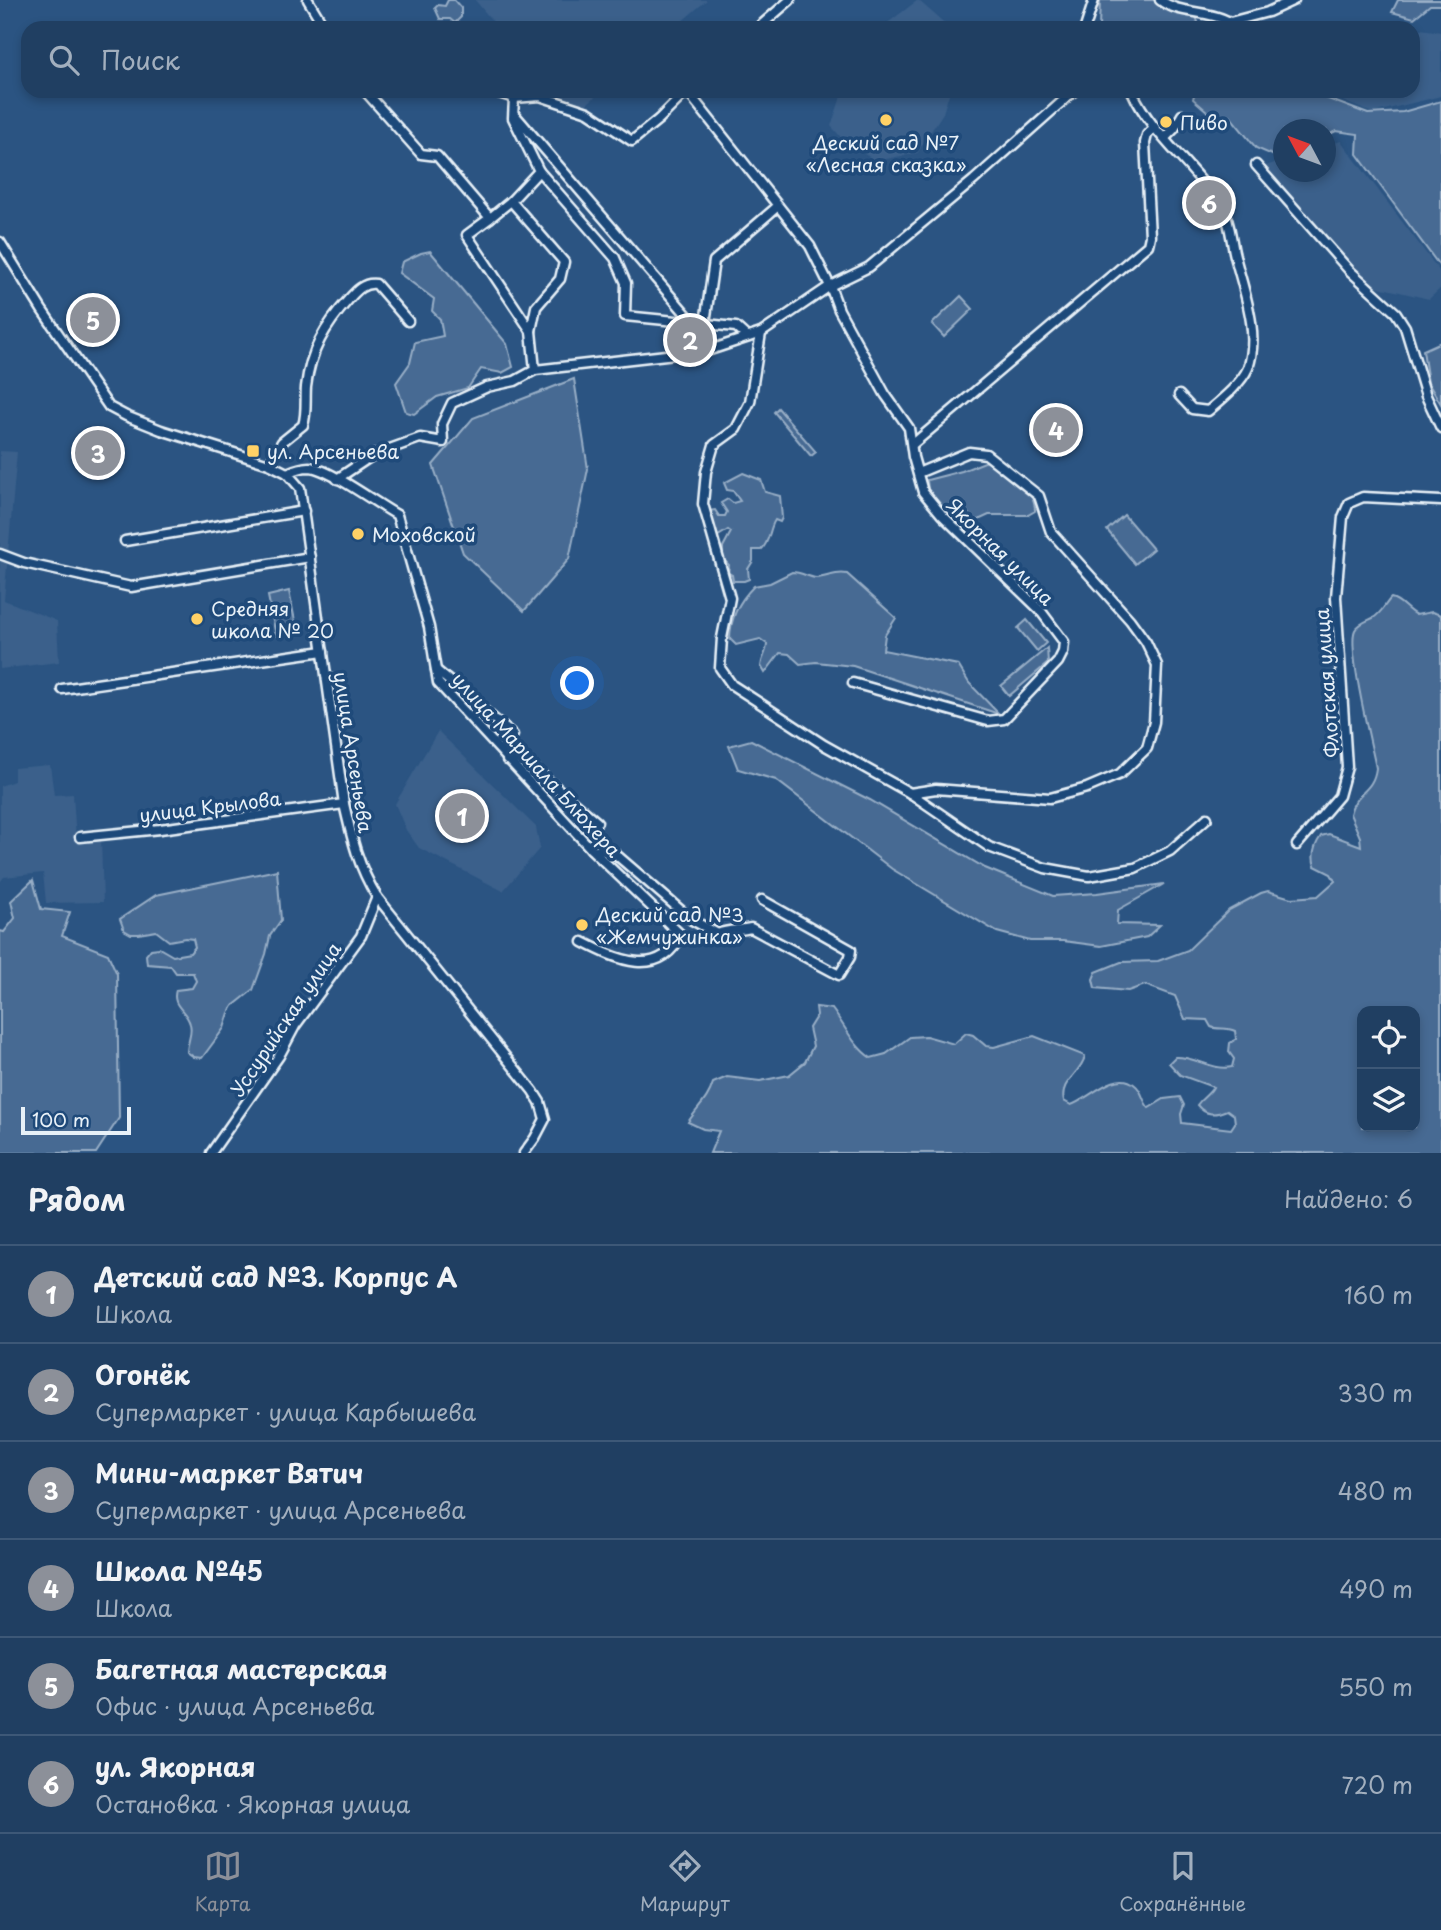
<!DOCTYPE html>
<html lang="ru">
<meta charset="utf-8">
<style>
:root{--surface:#203f62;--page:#284668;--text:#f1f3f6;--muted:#a2afbe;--line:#3d5877;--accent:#8c9099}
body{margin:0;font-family:"Playpen Sans",sans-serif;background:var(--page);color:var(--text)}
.controls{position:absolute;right:21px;bottom:21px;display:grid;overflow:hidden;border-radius:14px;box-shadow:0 4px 10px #0003}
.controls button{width:63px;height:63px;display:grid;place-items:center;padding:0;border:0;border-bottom:2px solid var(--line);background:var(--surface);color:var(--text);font:35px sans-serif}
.compass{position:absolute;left:1273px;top:119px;width:63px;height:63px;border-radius:50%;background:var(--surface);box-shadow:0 4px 10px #0003;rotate:311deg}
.scale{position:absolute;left:21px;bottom:18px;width:110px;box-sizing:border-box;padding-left:7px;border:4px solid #e8f1f8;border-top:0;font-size:19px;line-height:24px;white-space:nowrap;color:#e8f1f8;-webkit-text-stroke:5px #1f4a7a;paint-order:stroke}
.you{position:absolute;left:578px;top:684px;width:24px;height:24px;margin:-18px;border:5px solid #fff;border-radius:50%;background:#1a73e8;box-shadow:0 0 0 10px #1a73e833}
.badge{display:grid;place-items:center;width:46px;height:46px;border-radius:50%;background:var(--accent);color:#fff;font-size:23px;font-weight:700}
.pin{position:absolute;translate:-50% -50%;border:4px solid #fff;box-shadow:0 2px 7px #0006}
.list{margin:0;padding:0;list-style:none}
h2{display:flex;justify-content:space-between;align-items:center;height:91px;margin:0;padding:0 28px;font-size:30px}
h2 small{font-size:23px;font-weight:400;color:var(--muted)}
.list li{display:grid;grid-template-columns:46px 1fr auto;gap:21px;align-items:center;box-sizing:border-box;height:98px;padding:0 28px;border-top:2px solid var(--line)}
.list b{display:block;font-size:26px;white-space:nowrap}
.list p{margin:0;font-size:23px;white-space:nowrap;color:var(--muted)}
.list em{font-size:23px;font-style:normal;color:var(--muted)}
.icon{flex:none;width:38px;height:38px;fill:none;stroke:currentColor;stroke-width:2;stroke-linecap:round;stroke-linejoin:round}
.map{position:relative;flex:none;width:1441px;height:1153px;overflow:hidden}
.search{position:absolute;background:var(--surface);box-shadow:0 4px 10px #0003;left:21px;right:21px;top:21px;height:77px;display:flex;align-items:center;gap:18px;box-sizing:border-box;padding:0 24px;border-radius:21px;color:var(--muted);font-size:26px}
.sheet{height:679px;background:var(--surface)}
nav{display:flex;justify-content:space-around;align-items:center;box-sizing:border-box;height:98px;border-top:2px solid var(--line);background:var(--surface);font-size:19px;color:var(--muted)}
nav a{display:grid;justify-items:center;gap:4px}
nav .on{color:var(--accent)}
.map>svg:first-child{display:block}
.built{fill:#3a608b}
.green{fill:#476b93;stroke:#98aec6;stroke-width:2;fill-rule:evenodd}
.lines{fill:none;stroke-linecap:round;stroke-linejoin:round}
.minor-casing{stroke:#e8f1f8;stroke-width:13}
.minor{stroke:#1f4a7a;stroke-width:8}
.poi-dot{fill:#ffd166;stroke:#1f4a7a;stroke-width:2.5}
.labels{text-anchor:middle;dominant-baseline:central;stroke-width:7;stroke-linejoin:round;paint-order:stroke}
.poi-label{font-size:19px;fill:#e8f1f8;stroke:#1f4a7a;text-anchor:start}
.street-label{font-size:19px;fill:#e8f1f8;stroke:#1f4a7a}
</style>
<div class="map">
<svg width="1441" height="1153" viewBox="0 0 1441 1153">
<rect width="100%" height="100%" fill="#2b5482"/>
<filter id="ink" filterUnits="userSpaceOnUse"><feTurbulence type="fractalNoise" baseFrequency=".0143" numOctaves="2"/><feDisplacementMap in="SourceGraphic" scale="14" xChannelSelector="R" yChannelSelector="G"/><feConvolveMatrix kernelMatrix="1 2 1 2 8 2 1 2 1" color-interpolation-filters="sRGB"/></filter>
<g filter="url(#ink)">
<g class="built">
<polygon points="475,0 707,0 674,28 498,28"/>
<polygon points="918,0 950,28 881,28"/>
<polygon points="1374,22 1441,32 1441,96 1372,113 1318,91 1413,91 1413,28 1361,28"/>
<polygon points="552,91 602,91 581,109"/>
<polygon points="843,91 950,91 943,113 917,153 876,161 846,143 831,126"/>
<polygon points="1341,141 1441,273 1441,288 1429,299 1370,285 1263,167 1283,160 1284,172 1326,172 1326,146"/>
<polygon points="0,451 17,452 4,600 57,621 59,662 0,669"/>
<polygon points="438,731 536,827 540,848 503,891 419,848 406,830 395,804"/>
<polygon points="50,765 54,795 73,794 76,840 101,838 103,902 46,903 43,873 4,877 0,882 0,786 14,781 14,768"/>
</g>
<g class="green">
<polygon points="448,0 454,0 461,8 461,17 455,23 450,19 440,19 435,8 438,5 445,6"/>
<polygon points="1100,0 1157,0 1169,10 1196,17 1198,22 1190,28 1099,28"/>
<polygon points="1398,0 1441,0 1441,5 1430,5 1414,18 1392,12"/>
<polygon points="1195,91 1307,91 1368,114 1403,112 1441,101 1441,268 1357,154 1358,134 1336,131 1326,136 1326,130 1284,130 1283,155 1277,157 1256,148 1230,116 1216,119 1193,99"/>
<polygon points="430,251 507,344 513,367 502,373 481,369 468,388 437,397 414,414 406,412 396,383 410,363 415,342 443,336 440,319 432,311 434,299 399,273 402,262 421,253"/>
<polygon points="961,296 973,309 944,337 932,324"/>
<polygon points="1441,342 1441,404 1428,383 1423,350"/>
<polygon points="574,379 588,469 569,559 524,611 463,553 433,465 473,418"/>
<polygon points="778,408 816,452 811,456 774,412"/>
<path d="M987,461C1005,470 1036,489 1035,511L1028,515H989L974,522L965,509L940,510L928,491L927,480L962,471Z"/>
<path d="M743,473L761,480L765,492L780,496L782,518L780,522L775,520C769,529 770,542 761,550H753V561L748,569L749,579L744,581H733L732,575L728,573L729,565L723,559V547L731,532L728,530L715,538L708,514L709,511L715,510L719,516H725L727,512L721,503L728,499L733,503L740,501L733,491L727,490L724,483Z"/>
<polygon points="1124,515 1153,549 1135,564 1107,530"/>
<path d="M792,572C801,572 808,577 816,578C827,578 836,571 847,574L896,618L885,635L883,650L958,665L969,683L999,714L853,666L816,662L800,664L789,654L780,653L765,673L761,666C762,657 767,652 767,644L760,639L736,645L730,639C730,618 740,600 754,586L770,583Z"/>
<polygon points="289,591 297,631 276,636 268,596"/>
<path d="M1391,598C1401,600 1406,610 1416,615L1432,612L1441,615V1153H710L719,1131L703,1129L688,1122C698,1107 708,1100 713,1083L727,1077L760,1081L789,1075L805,1062L813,1046L809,1028L817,1015L816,1007L832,1009C845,1026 854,1047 871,1058L886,1054L910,1037L926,1036L954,1044L966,1033L973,1035L986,1046L994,1047L1034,1036L1085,1056C1081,1074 1059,1081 1064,1101L1071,1105C1088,1100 1116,1068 1135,1085C1143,1091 1142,1101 1149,1108L1164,1099L1180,1097L1184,1105L1181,1114L1182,1123L1231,1129L1235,1123L1234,1115L1227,1110C1215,1115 1206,1116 1197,1105C1202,1097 1209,1095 1213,1087L1180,1075L1169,1063L1175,1057C1195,1056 1211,1071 1232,1067L1234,1059L1229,1052L1230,1043L1236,1039L1235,1031C1226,1027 1219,1030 1211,1027L1207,1020L1185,1019L1175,996L1145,985L1128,991L1095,988L1093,979L1096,972L1121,962L1158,961L1188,950L1229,910L1261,893L1268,891L1291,898L1318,896L1335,881L1331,874L1315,866C1311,855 1314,846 1321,836L1329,834L1361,846L1360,837L1350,814C1355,791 1373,793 1376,768C1371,744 1347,647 1355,630C1359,623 1367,621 1373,618C1381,614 1385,604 1391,598ZM1362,1011H1415V1127H1362Z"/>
<polygon points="1027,620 1046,643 1037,651 1018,628"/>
<polygon points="1047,648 1048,663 1009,696 1001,686"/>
<polygon points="751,740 870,800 985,868 1053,896 1097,893 1164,884 1118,910 1117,924 1160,925 1147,937 1101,946 1063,941 1030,941 997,932 892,869 776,780 738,769 729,746"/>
<path d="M277,870L281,920L270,936L266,954L253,990L233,1006L229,1013L224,1028L202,1058L194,1057L187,1052C187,1042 193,1033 190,1024C186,1009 171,1007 176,990L192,988L196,981L193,973H176L171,966L147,964L146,955L151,949L159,948L173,956L190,953L195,947L193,939L185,938L169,941L156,931L139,934H131L124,930L120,919L156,895Z"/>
<polygon points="33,880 41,909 70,912 62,936 108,954 117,974 119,1118 96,1153 0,1153 0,931 4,932 15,918 11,901"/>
</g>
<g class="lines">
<g class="minor-casing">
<g id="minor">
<polyline points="308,0 325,28"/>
<path d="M1160,0C1179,15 1206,9 1230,22L1268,12L1294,0"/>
<polyline points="758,28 790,0"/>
<polyline points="1085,28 1094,0"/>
<polyline points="365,91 421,154 437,156 490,218 467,235 531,331 535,370"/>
<polyline points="493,91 514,98 540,96 588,112 632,141 659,119 687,91"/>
<polyline points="687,91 810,246 830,286 839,310 885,394 909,428 913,457 923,492 942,515 1040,610 1064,642 1063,652 1058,662 1004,719 988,721 853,683"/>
<path d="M1132,91C1152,136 1197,168 1223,210C1230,221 1231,239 1234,252C1242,287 1261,332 1248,368C1241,384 1221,400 1208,411L1192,409L1179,395"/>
<polyline points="514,98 513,118 539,171 511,201 564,262 560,279 536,307 531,331"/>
<polyline points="515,115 693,322"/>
<polyline points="1165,138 1174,129 1182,115"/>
<polyline points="1256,165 1349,270 1396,313 1405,327 1426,396 1441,428"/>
<polyline points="539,171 615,258 626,283 625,316 736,327 747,337"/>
<polyline points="490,218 511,201"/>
<path d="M0,242L42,310L109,407L126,416L161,430L269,464L287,473L300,488L344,804C352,839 358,866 377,897L533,1091L540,1102L545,1119L535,1138L524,1153"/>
<polyline points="705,323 714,261 778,206"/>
<polyline points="761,333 750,402 736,429 714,445 706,472 703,504 730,598 722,638 720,668 732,685 824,745 910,793 989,847 1045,868 1089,876 1135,868 1170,851 1207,818"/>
<polyline points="913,444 1148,245 1150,236 1145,143 1147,135 1154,127"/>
<path d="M269,464L282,442L303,425C307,414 305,399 306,387C310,351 325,326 349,299C356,291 364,282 376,284L408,321"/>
<path d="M287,473C294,470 301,467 309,467C329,468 377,504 397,515L429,627L438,683L593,851L681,935C659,980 616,959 583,942"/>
<polyline points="337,479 373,455 420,438 443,442 442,424 452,403 487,387 515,381 535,370 710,350 761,333 830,286 869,267 974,180 1074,91"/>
<polyline points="125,541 304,511"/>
<polyline points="0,554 24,563 131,587 310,557"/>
<polyline points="436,670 513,735"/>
<polyline points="62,689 323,651"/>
<polyline points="507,760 523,759 597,822"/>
<polyline points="910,793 936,789 1050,798 1087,788 1120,774 1147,748 1154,722 1157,665 1146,642 1130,620 1051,532 1039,496 986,454 969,452 918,473"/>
<polyline points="80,837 160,829 344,804"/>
<polyline points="1297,845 1339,796 1347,767 1336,597 1343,517 1349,503 1363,497 1441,501"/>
<path d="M591,849L613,852L692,920L718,934C729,929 739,931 751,928L839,975L850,957L851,950L762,900"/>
<polyline points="211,1153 279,1056 295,1026 361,936 377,897"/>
</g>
</g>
<use href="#minor" class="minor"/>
</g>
</g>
<g class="poi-dot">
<circle cx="886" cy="120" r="7"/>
<circle cx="1166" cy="122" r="7"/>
<rect x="246" y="444" width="14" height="14" rx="3.5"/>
<circle cx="358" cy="534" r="7"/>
<circle cx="197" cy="619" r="7"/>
<circle cx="582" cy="925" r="7"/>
</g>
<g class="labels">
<g class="poi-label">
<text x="1180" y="122">Пиво</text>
<text x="886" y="142" text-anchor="middle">Деский сад №7<tspan x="886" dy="22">«Лесная сказка»</tspan></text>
<text x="267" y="451">ул. Арсеньева</text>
<text x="372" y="534">Моховской</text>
<text x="211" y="608">Средняя<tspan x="211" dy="22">школа № 20</tspan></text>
<text x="596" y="914">Деский сад №3<tspan x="596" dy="22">«Жемчужинка»</tspan></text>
</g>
<g class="street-label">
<text transform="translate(1001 551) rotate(45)">Якорная улица</text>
<text transform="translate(1326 683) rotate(-94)">Флотская улица</text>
<text transform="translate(354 752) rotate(81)">улица Арсеньева</text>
<text transform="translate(537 764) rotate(48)">улица Маршала Блюхера</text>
<text transform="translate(210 806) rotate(-7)">улица Крылова</text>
<text transform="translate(285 1019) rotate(-56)">Уссурийская улица</text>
</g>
</g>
</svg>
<div class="controls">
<button><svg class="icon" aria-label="locate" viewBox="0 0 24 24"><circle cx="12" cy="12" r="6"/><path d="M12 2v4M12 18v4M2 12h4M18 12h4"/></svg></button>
<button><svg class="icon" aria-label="layers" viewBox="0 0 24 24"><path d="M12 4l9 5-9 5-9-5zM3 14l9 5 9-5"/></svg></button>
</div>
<svg class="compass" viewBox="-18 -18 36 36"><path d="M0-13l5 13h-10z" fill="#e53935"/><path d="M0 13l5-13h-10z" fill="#a2afbe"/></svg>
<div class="scale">100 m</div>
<div class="you"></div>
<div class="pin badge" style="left:462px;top:816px">1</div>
<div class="pin badge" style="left:690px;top:340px">2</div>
<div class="pin badge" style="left:98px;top:453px">3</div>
<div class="pin badge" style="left:1056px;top:430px">4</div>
<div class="pin badge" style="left:93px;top:320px">5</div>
<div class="pin badge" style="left:1209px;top:203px">6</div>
<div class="search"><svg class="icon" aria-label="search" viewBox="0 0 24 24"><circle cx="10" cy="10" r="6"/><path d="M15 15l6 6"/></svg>Поиск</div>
</div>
<section class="sheet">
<h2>Рядом<small>Найдено: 6</small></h2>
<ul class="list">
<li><span class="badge">1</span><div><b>Детский сад №3. Корпус А</b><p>Школа</p></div><em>160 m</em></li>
<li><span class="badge">2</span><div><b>Огонёк</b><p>Супермаркет · улица Карбышева</p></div><em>330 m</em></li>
<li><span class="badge">3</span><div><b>Мини-маркет Вятич</b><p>Супермаркет · улица Арсеньева</p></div><em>480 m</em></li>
<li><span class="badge">4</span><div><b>Школа №45</b><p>Школа</p></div><em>490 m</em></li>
<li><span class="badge">5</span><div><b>Багетная мастерская</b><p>Офис · улица Арсеньева</p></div><em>550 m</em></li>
<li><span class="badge">6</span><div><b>ул. Якорная</b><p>Остановка · Якорная улица</p></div><em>720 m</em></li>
</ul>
</section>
<nav>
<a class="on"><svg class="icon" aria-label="map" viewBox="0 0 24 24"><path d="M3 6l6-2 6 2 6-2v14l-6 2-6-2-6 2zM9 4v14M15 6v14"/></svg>Карта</a>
<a><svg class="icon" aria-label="directions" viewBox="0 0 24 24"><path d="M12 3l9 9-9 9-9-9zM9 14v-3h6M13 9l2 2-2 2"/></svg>Маршрут</a>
<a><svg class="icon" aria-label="saved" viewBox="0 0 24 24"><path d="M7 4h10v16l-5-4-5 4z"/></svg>Сохранённые</a>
</nav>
